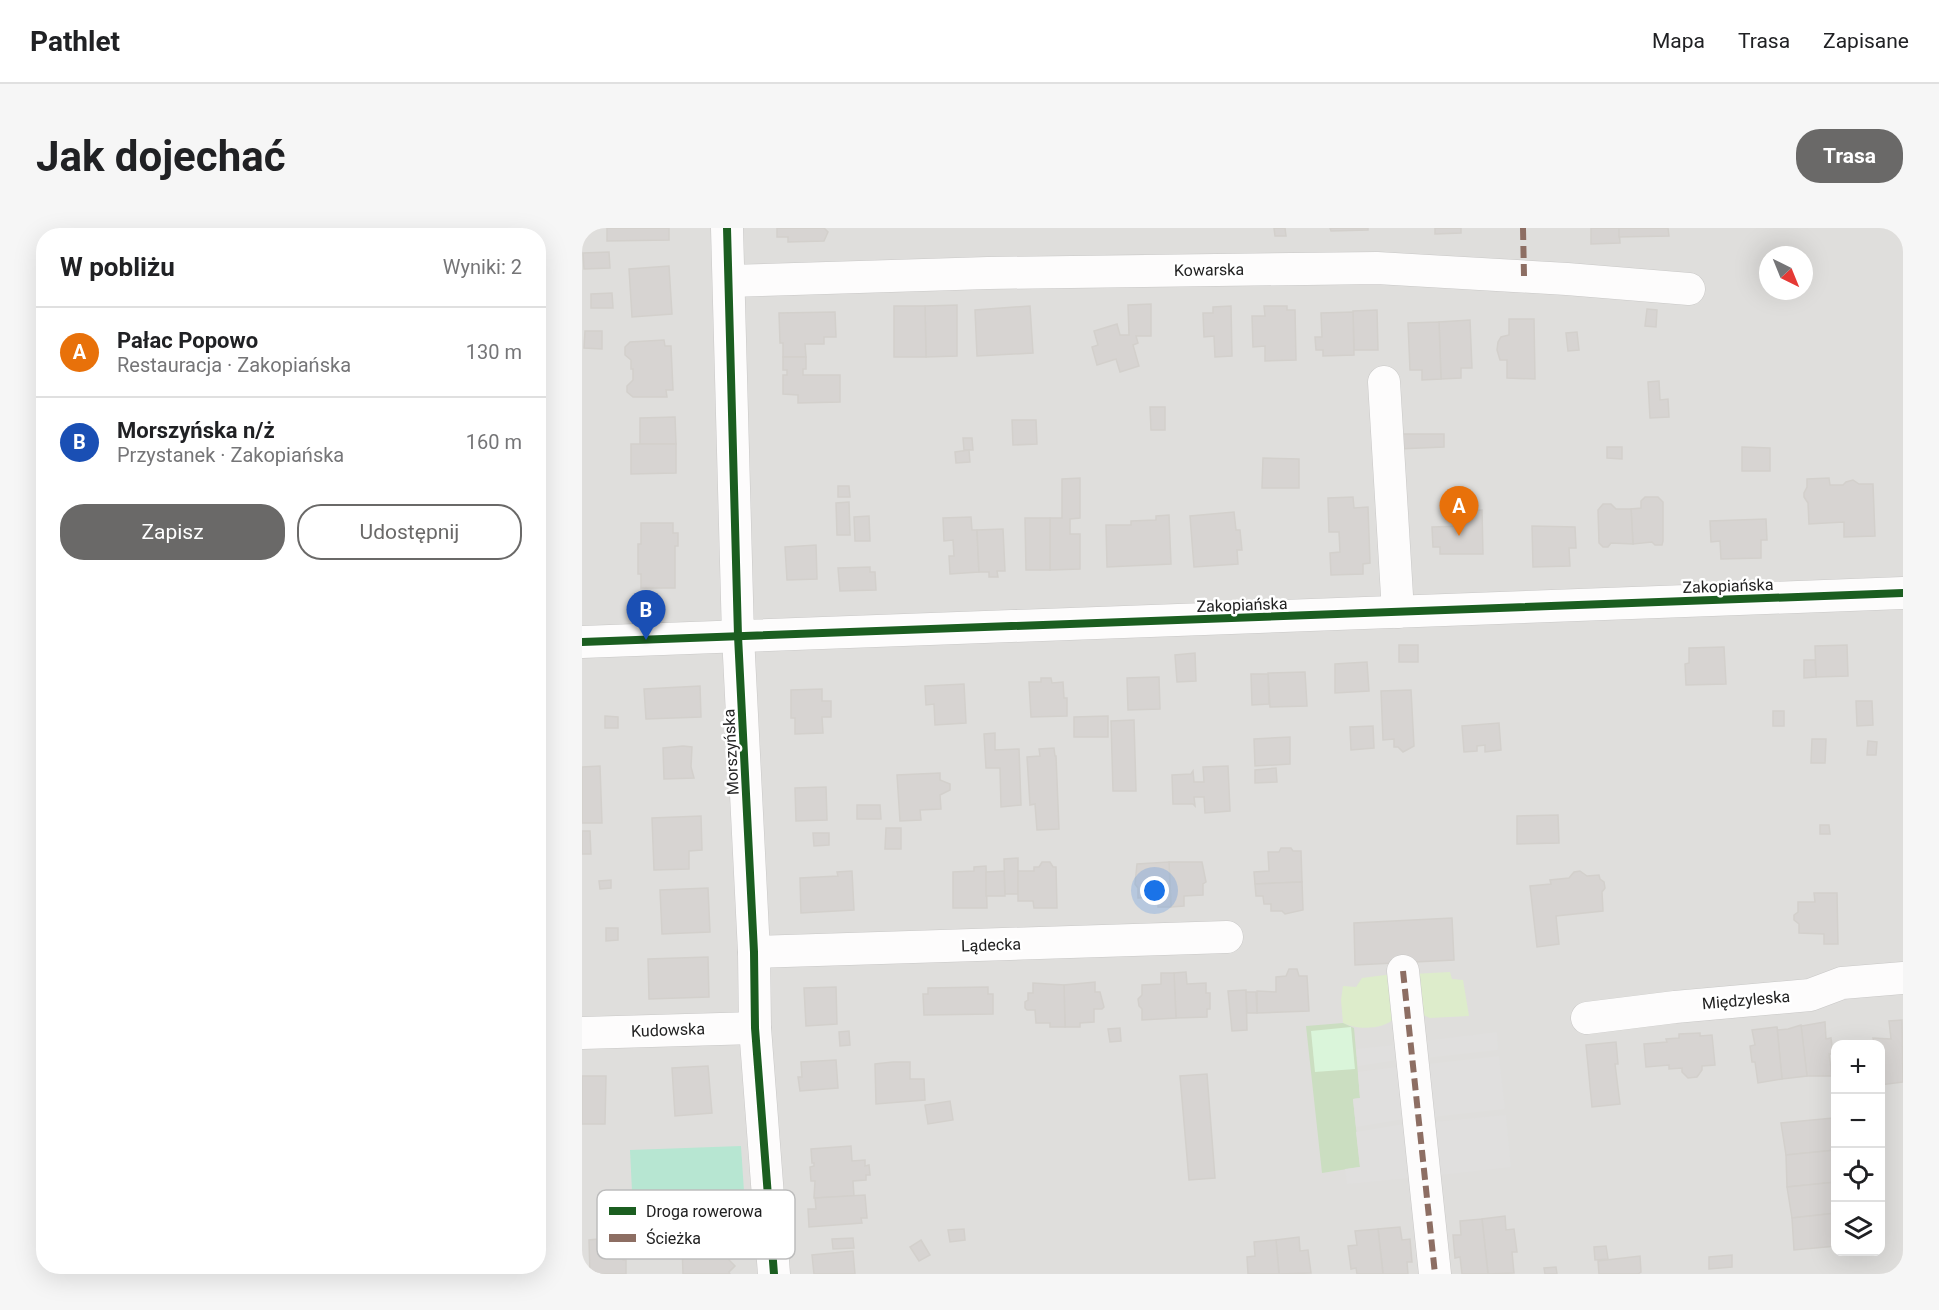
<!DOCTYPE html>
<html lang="pl">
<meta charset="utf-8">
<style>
:root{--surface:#fff;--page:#f6f6f6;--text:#202124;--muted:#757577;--line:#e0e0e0;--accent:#6a6968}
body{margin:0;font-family:Roboto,sans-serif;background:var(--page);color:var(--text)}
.controls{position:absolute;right:18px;bottom:18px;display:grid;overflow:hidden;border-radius:12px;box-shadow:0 6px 24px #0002}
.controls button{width:54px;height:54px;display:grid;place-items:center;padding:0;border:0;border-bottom:2px solid var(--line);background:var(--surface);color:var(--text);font:30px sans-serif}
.compass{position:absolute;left:1177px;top:18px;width:54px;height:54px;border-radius:50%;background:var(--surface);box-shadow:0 6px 24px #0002;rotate:137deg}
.you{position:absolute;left:573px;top:663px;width:21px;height:21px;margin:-15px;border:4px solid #fff;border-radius:50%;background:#1a73e8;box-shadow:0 0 0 9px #1a73e833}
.badge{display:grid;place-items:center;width:39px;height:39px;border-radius:50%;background:var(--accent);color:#fff;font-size:20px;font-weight:700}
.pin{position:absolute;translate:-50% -50px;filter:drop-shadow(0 2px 3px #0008)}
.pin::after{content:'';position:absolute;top:32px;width:21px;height:18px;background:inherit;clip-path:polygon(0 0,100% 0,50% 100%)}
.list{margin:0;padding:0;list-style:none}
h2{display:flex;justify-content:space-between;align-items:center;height:78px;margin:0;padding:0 24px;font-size:26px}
h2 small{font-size:20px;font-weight:400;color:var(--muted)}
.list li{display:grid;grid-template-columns:39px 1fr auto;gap:18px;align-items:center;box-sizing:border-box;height:90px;padding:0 24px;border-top:2px solid var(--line)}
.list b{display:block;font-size:22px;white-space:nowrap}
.list p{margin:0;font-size:20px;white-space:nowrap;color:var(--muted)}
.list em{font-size:20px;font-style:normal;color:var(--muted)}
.actions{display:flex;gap:12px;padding:18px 24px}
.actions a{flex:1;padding:14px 0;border:2px solid var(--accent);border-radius:24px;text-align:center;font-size:21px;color:var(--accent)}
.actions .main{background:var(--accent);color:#fff}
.icon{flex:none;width:33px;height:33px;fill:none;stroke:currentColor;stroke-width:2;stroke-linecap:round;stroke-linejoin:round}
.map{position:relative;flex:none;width:1321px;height:1046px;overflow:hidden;border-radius:24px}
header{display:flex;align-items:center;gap:36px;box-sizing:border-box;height:84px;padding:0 30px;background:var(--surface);border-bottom:2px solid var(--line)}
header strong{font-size:28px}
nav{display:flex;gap:33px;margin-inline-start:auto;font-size:21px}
.intro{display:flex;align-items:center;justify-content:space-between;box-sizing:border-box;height:144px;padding:0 36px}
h1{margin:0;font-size:42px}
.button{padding:15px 27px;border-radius:24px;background:var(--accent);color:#fff;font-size:21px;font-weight:700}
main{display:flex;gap:36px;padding:0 36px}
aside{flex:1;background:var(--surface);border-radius:24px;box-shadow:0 6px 24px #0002}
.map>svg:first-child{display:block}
.residential{fill:#dfdedc;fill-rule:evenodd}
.grass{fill:#ddeccb}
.forest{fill:#cbdec1}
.park{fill:#daf5da}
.pitch{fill:#b7e6d2}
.parking{fill:#e0dfde}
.building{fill:#d7d4d2;stroke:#d3d0cc;stroke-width:1.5}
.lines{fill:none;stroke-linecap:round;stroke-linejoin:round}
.minor-casing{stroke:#c9c8c7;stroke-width:33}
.minor{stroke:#fdfcfc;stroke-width:32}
.quiet{stroke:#8d6e63;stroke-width:6;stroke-dasharray:12 6;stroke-linecap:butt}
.cycleway-casing{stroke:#fff;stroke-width:11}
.cycleway{stroke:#1b5e20;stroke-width:8}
.labels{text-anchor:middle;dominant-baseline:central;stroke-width:5;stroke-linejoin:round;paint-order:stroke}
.street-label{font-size:16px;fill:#222;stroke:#fff}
.key{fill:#fff;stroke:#bdbdbd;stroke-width:1.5}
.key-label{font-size:16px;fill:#222}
</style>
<header>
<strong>Pathlet</strong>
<nav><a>Mapa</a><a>Trasa</a><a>Zapisane</a></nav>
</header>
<div class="intro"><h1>Jak dojechać</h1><a class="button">Trasa</a></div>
<main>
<aside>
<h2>W pobliżu<small>Wyniki: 2</small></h2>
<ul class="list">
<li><span class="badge" style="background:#e8710a">A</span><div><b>Pałac Popowo</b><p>Restauracja · Zakopiańska</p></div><em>130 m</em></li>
<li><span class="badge" style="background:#1a4fb4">B</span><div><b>Morszyńska n/ż</b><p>Przystanek · Zakopiańska</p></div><em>160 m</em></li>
</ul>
<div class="actions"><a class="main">Zapisz</a><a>Udostępnij</a></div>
</aside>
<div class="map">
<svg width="1321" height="1046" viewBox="0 0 1321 1046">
<rect width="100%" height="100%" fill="#f0eeeb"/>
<path class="residential" d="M0,0H1321V1046H0ZM1186,27H1222V63H1186ZM1254,816H1298V1024H1254Z"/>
<g class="grass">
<polygon points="868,744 870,751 881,752 887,788 848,790 841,787 830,746"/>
<path d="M811,746L813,790C801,802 775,802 761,795L759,772L761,758L774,759L780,750Z"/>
</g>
<polygon class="forest" points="761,795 772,800 778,870 771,871 778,939 740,945 724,798"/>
<polygon class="park" points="769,799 773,841 733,844 729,803"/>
<polygon class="pitch" points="159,918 163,979 51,984 48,922"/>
<g class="parking">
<polygon points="915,804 916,822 844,830 842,813"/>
<polygon points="814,817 815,832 776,838 774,821"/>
<polygon points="917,828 923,881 851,889 845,836"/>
<polygon points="816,839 822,891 774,899 771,871 778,870 776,844"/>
<polygon points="924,887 929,939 858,947 852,894"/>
<polygon points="822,896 828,950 765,956 763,941 778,939 774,904"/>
</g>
<g class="building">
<polygon points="25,0 87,0 87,12 25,13"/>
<polygon points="195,0 242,0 246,4 242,13 206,14 206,9 195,9"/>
<polygon points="692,0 703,0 704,8 693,8"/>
<polygon points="748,0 786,0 786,2 749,3"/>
<polygon points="853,0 879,0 879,5 853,6"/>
<polygon points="1009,0 1037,0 1038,15 1009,16"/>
<polygon points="1037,0 1086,0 1087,8 1037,9"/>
<polygon points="27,24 28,40 2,41 1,25"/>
<polygon points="87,38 90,86 50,89 47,41"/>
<polygon points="30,65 31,80 9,80 9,66"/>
<polygon points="569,76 569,108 554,108 556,115 551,117 557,138 538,144 534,131 515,137 510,119 516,117 512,103 535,96 538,107 547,107 546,77"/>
<polygon points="375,77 375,128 344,129 343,78"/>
<polygon points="312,78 343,78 344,129 312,129"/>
<polygon points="448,78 451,125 395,128 393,82"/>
<polygon points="649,78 650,128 633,129 632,108 622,109 621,85 631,85 631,79"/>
<polygon points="682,78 705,78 705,82 713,82 714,132 683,133 683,118 671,119 670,88 683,88"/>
<polygon points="1065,81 1075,82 1074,99 1063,98"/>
<polygon points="795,82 796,122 772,122 771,83"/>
<polygon points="253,84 254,109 242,109 242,116 223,116 224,129 201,129 201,115 198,115 197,85"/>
<polygon points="771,84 772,127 741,128 741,122 734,122 733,109 740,109 739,85"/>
<polygon points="927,91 952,91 953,151 925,150 925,132 918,132 915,122 916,114 919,109 927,107"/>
<polygon points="888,92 890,140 879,140 879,150 859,151 857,94"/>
<polygon points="857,94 859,151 840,152 840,142 828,142 826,95"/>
<polygon points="3,103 20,103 20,121 2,120"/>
<polygon points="995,104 997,122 986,123 984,105"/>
<polygon points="82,112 83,118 89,118 91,162 84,162 85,169 51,169 45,164 45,158 51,152 51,141 49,141 49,132 43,127 43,119 48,114"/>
<polygon points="201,129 224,129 224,141 221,141 221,147 258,147 258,174 216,175 216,167 201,166 201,147 205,147 205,142 201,142"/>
<polygon points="1077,153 1078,172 1086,171 1087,189 1068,190 1066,154"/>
<polygon points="568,179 583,179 583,202 569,202"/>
<polygon points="93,189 94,216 58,216 58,190"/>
<polygon points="430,192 454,192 455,216 431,217"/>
<polygon points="816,206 862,206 862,219 816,221"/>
<polygon points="381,210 390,210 391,222 382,222"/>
<polygon points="49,216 94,216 94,245 49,246"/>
<polygon points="1025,219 1040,219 1040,231 1025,230"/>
<polygon points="1160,219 1188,220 1188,243 1160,243"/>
<polygon points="387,222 388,234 374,235 373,224"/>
<polygon points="681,230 717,231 717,260 680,260"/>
<polygon points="498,250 498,290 488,291 488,306 498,306 498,341 468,342 468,290 480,290 480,251"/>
<polygon points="1247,250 1248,257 1261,257 1264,254 1271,252 1277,256 1291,256 1293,308 1262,309 1262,294 1227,296 1226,275 1222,269 1222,265 1225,259 1225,251"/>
<polygon points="256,258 267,258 268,269 256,269"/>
<polygon points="771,269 772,280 786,279 788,335 781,336 781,346 749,347 748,325 758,324 757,304 747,304 746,270"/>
<polygon points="1063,269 1076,269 1081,274 1081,313 1080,317 1073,317 1070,314 1051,316 1049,281 1059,280 1059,273"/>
<polygon points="267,274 268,307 255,307 254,275"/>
<polygon points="1021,276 1029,276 1034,281 1049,281 1051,316 1029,315 1026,319 1021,319 1017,315 1016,282"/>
<polygon points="900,282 901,326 858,326 858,319 851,319 850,299 880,298 880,283"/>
<polygon points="652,284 654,302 658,302 660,322 655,322 656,336 612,339 608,288"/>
<polygon points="587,287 589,336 525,339 524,297 549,297 549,293 574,292 574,288"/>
<polygon points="287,288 288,313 273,313 272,289"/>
<polygon points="389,289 390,302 395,302 397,344 368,346 367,328 372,328 371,312 362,313 361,290"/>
<polygon points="443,290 468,290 468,342 444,342"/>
<polygon points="1184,291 1185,312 1179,312 1179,330 1139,331 1138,313 1129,314 1128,293"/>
<polygon points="59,295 91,295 91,305 96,305 96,318 93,318 93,360 59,360 59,346 56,346 56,316 59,316"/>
<polygon points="950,298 993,299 994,320 987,320 988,338 951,339"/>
<polygon points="421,301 423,343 415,343 416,349 407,349 407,344 397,344 395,302"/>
<polygon points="234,317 235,351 205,352 203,319"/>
<polygon points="288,339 288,344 293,344 294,362 258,363 256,340"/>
<rect x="817" y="417" width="19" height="17"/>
<polygon points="1265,417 1266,448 1234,449 1233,418"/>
<polygon points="1142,419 1144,456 1104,457 1103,436 1107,435 1107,420"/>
<polygon points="613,425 614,453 595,454 593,427"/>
<polygon points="1222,432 1233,432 1234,449 1222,450"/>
<polygon points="785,434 787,463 753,465 753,436"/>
<polygon points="723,444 725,478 688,479 686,445"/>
<polygon points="669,446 686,446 687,476 670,477"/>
<polygon points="577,449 578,481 546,482 545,450"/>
<polygon points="459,450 469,450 470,455 481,454 482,470 485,470 485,488 449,489 447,454 459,454"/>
<polygon points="382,456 384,495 353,497 352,476 344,477 343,458"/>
<polygon points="118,458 119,489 64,491 62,461"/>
<polygon points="240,461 240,473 249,473 249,489 240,489 241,505 213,506 213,490 209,490 209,462"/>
<polygon points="829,462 832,518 821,524 816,519 812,519 812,511 801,512 799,463"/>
<polygon points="1274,473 1290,473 1291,497 1275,498"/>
<rect x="1191" y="483" width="11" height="15"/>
<polygon points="23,488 36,489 36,500 23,500"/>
<polygon points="526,488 526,509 492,509 492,489"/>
<polygon points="552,492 554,563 531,563 529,493"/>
<polygon points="917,495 919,522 903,524 903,517 895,518 895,523 882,524 880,498"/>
<polygon points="791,498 792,520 769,522 768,499"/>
<polygon points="413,505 413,522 437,521 439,577 419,579 418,540 404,540 402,506"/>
<polygon points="708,509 708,536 673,538 672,511"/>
<polygon points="1230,511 1244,511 1243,535 1229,535"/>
<polygon points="1286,513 1295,514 1294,527 1285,527"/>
<polygon points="101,518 110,519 109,539 112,550 82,551 81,520"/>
<polygon points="472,520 473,528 474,528 477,601 455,602 453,576 448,577 445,529 458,528 457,521"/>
<polygon points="18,538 20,595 0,595 0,539"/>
<polygon points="646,538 648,583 623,585 622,569 612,569 613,578 611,576 591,576 590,547 609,546 611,543 612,554 622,554 621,539"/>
<polygon points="694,540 695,554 673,555 673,542"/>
<polygon points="358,545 358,552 368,556 368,562 358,567 359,581 338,582 339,592 318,593 315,547"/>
<polygon points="244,559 245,592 214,593 213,560"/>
<polygon points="275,577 298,577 299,591 275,591"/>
<polygon points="976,587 977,615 935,616 935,588"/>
<polygon points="119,588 120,622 107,623 107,641 72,642 70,590"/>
<polygon points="1238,597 1247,597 1248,606 1238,606"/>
<polygon points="304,600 319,600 319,621 303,621"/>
<polygon points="0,603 8,603 9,626 0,626"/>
<polygon points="231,605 247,605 247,617 232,618"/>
<polygon points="699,620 709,620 711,623 719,623 720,654 673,656 672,644 687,643 686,624 697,624"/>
<polygon points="436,630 436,666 423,666 422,631"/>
<polygon points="460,634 468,634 471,639 474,639 475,680 452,680 451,673 436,673 436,643 452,643 452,639 457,639"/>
<polygon points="587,634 620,634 624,654 621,656 621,667 602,668 602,678 589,679"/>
<polygon points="587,634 589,679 576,679 576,669 556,670 556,660 553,656 555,636"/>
<polygon points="404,638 405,680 371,680 371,644 392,643 392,639"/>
<polygon points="270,643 272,682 219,685 218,650 256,648 255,644"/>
<polygon points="422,643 423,668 404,668 404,644"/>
<polygon points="998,643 1005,648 1017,647 1018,651 1022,654 1023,660 1020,664 1021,683 974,688 977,716 955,719 948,658 969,656 968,652 987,650 992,644"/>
<polygon points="29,652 29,660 18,661 17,653"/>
<polygon points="720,654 721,682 703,686 700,683 689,683 689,676 682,676 681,668 674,668 673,656"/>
<polygon points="126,660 128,704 80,706 78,662"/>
<polygon points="1232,665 1255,665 1256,716 1242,716 1242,706 1217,705 1217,696 1212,692 1212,687 1216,684 1216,674 1233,674"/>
<polygon points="870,690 872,732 773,737 772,695"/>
<polygon points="24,700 36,700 36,712 24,713"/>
<polygon points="126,729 127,769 67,771 66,731"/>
<polygon points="707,741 715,741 717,748 725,748 727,783 675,785 675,763 694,764 694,749 704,748"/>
<polygon points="604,744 605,756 624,755 624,765 628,765 628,781 625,781 625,789 594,790 592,745"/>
<polygon points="579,745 592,745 594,790 560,792 560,781 557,778 556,771 560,767 560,757 579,756"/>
<polygon points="513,754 513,764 518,764 522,779 520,781 512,781 512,794 498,795 498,799 483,799 482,757"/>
<polygon points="451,755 482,757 483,799 468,799 468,795 454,795 453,782 445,782 443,780 443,774 446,772 446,765 451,765"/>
<polygon points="254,759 255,796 224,798 222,760"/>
<polygon points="406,759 406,766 411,766 411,786 342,787 341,766 346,766 346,760"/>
<polygon points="664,762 665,802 650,803 646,763"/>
<polygon points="664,764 674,764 675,785 665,785"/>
<polygon points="1320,792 1321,854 1298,857 1298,816 1292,816 1291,810 1309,811 1307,793"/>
<polygon points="1243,794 1244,811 1249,810 1251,826 1247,826 1250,848 1225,848 1219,798"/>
<polygon points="1219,797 1225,848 1200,851 1195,799 1195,802 1206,801"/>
<polygon points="1194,799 1195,799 1200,851 1176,855 1173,834 1170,834 1168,818 1173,817 1170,802"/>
<polygon points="538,800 539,813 528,814 526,801"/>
<polygon points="267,803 268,817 258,818 257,804"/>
<polygon points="1118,805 1118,808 1130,807 1133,837 1120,838 1120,842 1115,849 1106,850 1100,844 1100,840 1087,841 1087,837 1064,839 1062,816 1085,814 1084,811 1097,810 1097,806"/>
<polygon points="1034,814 1036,836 1033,836 1038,876 1010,879 1004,817"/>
<polygon points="254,832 256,860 218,863 216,849 220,849 219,834"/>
<polygon points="311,834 328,834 328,851 342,851 343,872 294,876 293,836"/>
<polygon points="126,838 130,885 93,888 90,840"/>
<polygon points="625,846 633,950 607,952 598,848"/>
<polygon points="0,848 24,848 23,896 0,896"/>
<polygon points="368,873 371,892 346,896 343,877"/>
<polygon points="1251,890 1254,922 1204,927 1199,895"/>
<polygon points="269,918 270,933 283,932 283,938 287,937 288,947 284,947 284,952 271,953 272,968 232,970 233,953 229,953 228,939 232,938 232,935 230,935 229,921"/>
<polygon points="1254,922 1254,954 1205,959 1204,927"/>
<polygon points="1254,954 1254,985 1210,990 1205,959"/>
<polygon points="283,967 285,990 279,990 280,995 227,999 226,981 234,981 233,970"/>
<polygon points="1254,985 1254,1018 1212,1022 1210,990"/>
<polygon points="923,988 924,1002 932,1001 935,1024 930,1024 932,1045 906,1046 900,991"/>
<polygon points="900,991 906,1046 880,1046 878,1029 873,1030 871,1007 879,1007 878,993"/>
<polygon points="818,999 820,1012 828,1011 830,1034 825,1034 826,1046 801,1046 796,1001"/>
<polygon points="382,1001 383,1012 368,1014 366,1002"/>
<polygon points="796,1001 801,1046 775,1046 774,1040 769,1041 766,1018 775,1017 773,1003"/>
<polygon points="20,1007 27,1007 30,1011 40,1011 41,1032 44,1032 44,1046 8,1046 7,1012 16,1011"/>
<polygon points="717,1009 718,1023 726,1022 729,1045 697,1046 694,1012"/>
<polygon points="271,1010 272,1020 251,1021 250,1011"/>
<polygon points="339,1012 348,1027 337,1033 328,1019"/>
<polygon points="694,1012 697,1046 666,1046 665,1029 673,1028 672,1014"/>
<polygon points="146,1014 147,1032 153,1038 147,1044 148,1046 101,1046 100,1017"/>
<polygon points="1024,1018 1026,1031 1013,1032 1012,1019"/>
<polygon points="271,1023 273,1046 232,1046 230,1027"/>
<polygon points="1150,1027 1150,1039 1127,1041 1127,1029"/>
<polygon points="1058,1028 1059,1044 1056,1046 1017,1046 1016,1033"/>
<polygon points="974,1039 975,1046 963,1046 962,1040"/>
</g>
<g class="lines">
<g class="minor-casing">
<g id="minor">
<polyline points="145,0 156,408 172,724 173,800 192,1046"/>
<polyline points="147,53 406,45 795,40 985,51 1107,61"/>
<polyline points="802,154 816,384"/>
<polyline points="0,414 1321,365"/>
<polyline points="172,724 645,709"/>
<polyline points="821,743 853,1046"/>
<polyline points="1005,790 1093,779 1228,767 1260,755 1321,750"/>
<polyline points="0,805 173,800"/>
</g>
</g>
<use href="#minor" class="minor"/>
<g class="quiet">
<polyline points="941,0 942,48"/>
<polyline points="821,743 853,1046"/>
</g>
<g class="cycleway-casing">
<g id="cycleway">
<polyline points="145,0 156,408 172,724 173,800 192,1046"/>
<polyline points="0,414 1321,365"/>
</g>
</g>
<use href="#cycleway" class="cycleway"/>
</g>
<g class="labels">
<g class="street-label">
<text transform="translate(627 42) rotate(-1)">Kowarska</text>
<text transform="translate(1146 358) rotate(-2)">Zakopiańska</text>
<text transform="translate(660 377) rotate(-2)">Zakopiańska</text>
<text transform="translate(149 524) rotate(-93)">Morszyńska</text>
<text transform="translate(409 717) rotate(-2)">Lądecka</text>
<text transform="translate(1164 772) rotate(-5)">Międzyleska</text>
<text transform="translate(86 802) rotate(-2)">Kudowska</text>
</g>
</g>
<rect x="15" y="962" width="198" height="69" rx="9" class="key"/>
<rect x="27" y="979" width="27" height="8" fill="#1b5e20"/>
<rect x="27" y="1006" width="27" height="8" fill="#8d6e63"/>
<g class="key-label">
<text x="64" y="989">Droga rowerowa</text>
<text x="64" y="1016">Ścieżka</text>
</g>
</svg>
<div class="controls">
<button>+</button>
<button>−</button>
<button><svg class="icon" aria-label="locate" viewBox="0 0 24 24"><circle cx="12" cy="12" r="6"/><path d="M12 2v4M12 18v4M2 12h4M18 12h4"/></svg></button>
<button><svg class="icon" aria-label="layers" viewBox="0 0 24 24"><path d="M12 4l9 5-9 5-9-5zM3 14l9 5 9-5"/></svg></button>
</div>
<svg class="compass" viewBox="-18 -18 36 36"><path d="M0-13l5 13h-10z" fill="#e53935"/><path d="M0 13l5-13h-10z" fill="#757577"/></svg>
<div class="you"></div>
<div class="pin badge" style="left:877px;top:308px;background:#e8710a">A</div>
<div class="pin badge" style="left:64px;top:412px;background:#1a4fb4">B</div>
</div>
</main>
